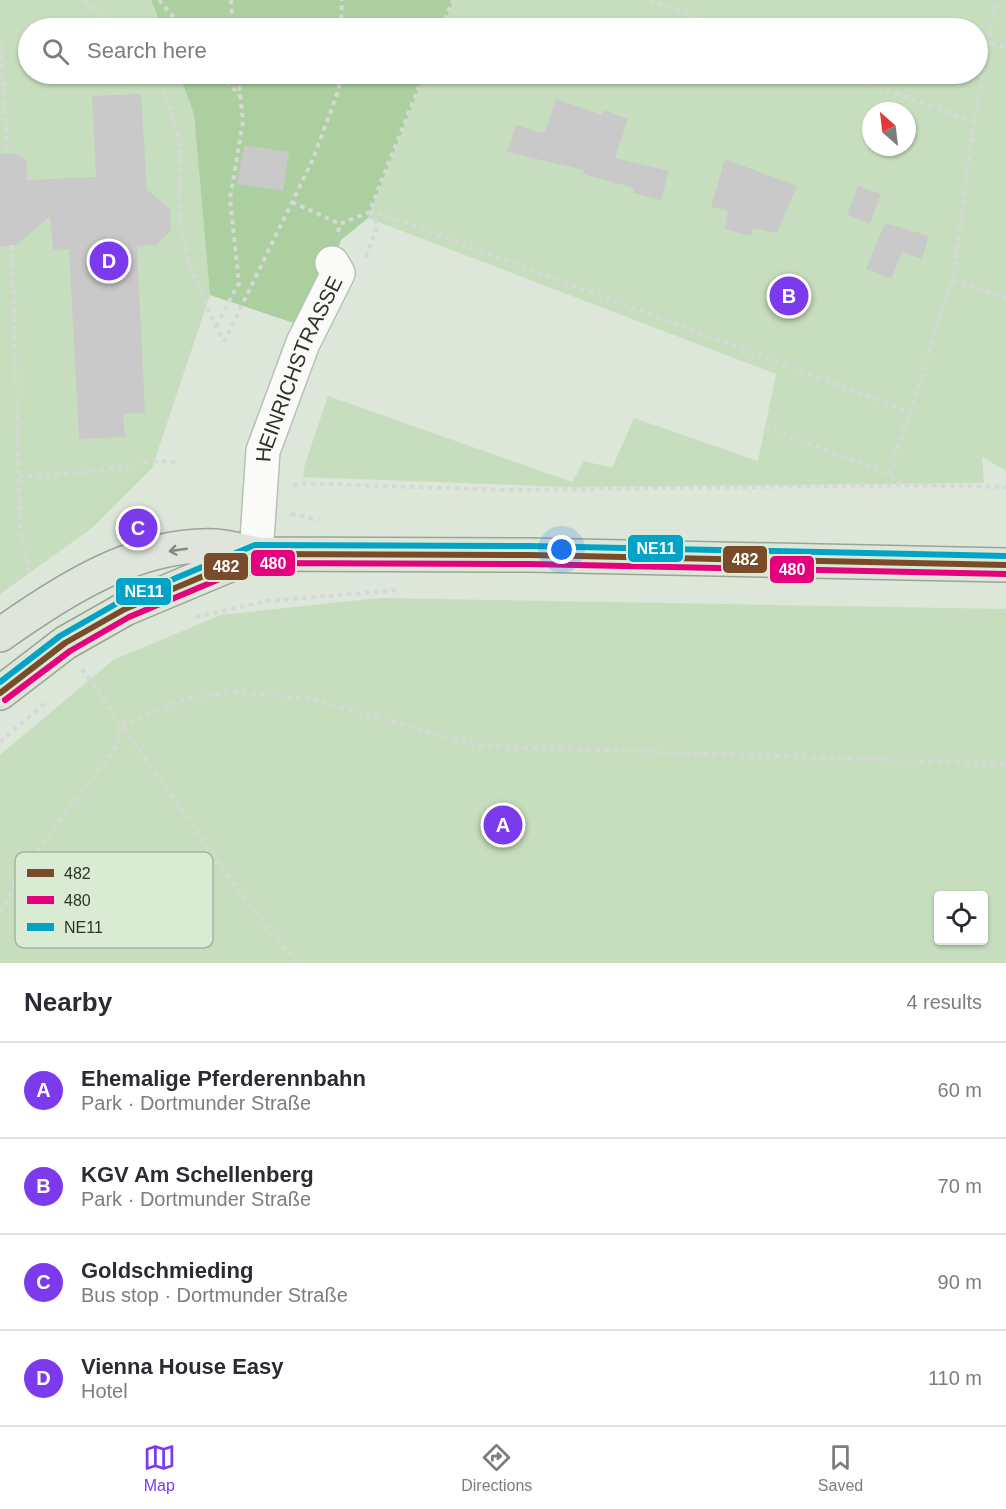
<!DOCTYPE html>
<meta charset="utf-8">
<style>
:root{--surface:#fff;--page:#f2f2f3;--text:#2b2b33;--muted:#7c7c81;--line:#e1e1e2;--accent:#7c3aed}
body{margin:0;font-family:Arial,sans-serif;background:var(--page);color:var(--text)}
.controls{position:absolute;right:18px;bottom:18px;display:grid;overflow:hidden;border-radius:6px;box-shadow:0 2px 4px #0004}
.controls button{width:54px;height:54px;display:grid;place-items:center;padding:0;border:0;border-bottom:2px solid var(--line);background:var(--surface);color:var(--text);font:30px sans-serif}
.compass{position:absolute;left:862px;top:102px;width:54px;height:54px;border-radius:50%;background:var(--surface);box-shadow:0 2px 4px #0004;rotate:332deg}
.you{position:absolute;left:562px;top:550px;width:21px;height:21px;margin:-15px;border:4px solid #fff;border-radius:50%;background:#1a73e8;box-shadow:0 0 0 9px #1a73e833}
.badge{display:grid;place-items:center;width:39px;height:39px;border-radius:50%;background:var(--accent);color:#fff;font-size:20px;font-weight:700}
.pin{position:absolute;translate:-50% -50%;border:3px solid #fff;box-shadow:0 2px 6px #0006}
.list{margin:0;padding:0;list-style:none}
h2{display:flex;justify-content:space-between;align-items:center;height:78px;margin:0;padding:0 24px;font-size:26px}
h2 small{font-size:20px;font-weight:400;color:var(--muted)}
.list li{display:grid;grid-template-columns:39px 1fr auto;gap:18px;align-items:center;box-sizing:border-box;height:96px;padding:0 24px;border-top:2px solid var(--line)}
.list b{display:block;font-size:22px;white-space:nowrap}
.list p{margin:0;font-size:20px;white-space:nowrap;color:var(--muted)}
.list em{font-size:20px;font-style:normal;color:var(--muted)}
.icon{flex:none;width:33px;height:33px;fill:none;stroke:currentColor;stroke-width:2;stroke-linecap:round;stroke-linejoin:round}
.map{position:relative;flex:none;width:1006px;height:963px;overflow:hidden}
.search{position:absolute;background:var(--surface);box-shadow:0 2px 4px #0004;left:18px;right:18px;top:18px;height:66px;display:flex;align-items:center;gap:15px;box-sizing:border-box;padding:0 21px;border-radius:33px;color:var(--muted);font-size:22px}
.sheet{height:462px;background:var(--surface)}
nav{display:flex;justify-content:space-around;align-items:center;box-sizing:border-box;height:84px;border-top:2px solid var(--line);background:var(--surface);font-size:16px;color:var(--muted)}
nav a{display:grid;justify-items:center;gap:3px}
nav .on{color:var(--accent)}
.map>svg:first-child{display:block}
.green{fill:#c7debe;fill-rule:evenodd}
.forest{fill:#accf9f}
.building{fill:#c8c9c8}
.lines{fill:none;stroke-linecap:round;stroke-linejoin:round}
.minor-casing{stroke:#b8c0b5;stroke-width:36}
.major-casing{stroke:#98a694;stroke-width:36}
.path{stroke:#d5d8d5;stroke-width:4;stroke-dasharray:4.5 4.5;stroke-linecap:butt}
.minor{stroke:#fafbf9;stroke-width:33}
.major{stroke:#dfe5dd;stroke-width:33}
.bus-1-casing{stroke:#d9ecd3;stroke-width:10}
.bus-2-casing{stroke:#d9ecd3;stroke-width:10}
.bus-3-casing{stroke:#d9ecd3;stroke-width:10}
.bus-1{stroke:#7a4b2a;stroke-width:6}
.bus-2{stroke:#e5007d;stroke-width:6}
.bus-3{stroke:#02a3c6;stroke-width:6}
.oneway{stroke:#868c84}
.labels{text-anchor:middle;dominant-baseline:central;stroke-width:4.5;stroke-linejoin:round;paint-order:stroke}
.street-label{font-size:21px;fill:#2d342a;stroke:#d9ecd3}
.key{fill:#d9ecd3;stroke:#a5b5a0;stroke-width:1.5}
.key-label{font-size:16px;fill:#2d342a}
.line-badge{stroke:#d9ecd3;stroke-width:2}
.badge-label{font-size:16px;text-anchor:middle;font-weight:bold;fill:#fff}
</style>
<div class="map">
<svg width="1006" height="963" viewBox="0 0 1006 963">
<rect width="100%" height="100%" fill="#dce6d9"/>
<g class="green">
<polygon points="0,0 151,0 162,28 28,28 28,74 179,74 194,114 210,295 152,468 92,528 0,594"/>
<path d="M454,0H1006V471L982,457L984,483L570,487L303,477L305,464L328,396L572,482L584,461L612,468L634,418L758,461L776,374L368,218L425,74H978V28H443ZM871,111H907V147H871Z"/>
<path d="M378,598L1006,609V963H0V755L113,660L221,615ZM938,896H984V940H938Z"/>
</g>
<g class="forest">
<polygon points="151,0 454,0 443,28 162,28"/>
<polygon points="179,74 425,74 368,218 341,240 309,328 210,295 194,114"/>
</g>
<g class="building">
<polygon points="141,94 147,190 170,209 171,230 157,245 137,246 145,413 123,414 125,437 79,439 69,249 53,251 50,216 18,244 0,247 0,154 16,154 27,161 27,180 96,177 92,96"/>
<polygon points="556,99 602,115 604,110 628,119 615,158 669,171 661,200 633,193 634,188 583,174 584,170 507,152 516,125 541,133 545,132"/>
<polygon points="244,145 289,152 283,191 237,184"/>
<polygon points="725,159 797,186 777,233 753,228 751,236 724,229 728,211 711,207"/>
<polygon points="858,186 881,194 870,224 847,215"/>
<polygon points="885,223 929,236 922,259 902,252 891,279 866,269"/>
</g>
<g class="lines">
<g class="minor-casing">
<g id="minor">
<path id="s1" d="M256,554L263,451L303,343L338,273L332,263"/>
</g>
</g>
<g class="major-casing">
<g id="major">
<path d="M0,635C62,591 136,543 215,546C229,547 243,551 256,554L530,555L1006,565"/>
<polyline points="0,693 65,643 125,609 256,554"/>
</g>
</g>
<g class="path">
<polyline points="84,0 114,28"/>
<polyline points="159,0 183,28"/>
<polyline points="231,0 233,28"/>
<polyline points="650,0 725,28"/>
<polyline points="341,28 342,0"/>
<polyline points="441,28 453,0"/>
<polyline points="0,37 8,154"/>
<polyline points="991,43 1006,49"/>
<path d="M154,74C170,96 179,134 181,161C181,176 178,192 179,207C182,253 203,300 223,341"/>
<polyline points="221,74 240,96"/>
<polyline points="844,74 974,122"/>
<polyline points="292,202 340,224"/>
<polyline points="369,212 385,215 910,412 953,279 974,122 996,0"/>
<polyline points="338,232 340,224 369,212 424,74"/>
<polyline points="12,245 20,527 30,576"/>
<polyline points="366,257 378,225 369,212"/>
<polyline points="953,279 1006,298"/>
<polyline points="216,326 239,283 230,199 243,121 238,74"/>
<polyline points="224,342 313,159 339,89 339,74"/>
<polyline points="765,427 889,474 904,485"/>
<polyline points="889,474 910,412"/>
<polyline points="19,477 87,472 152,461 180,462"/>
<polyline points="294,486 298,483 503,490 905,485 1006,487"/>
<polyline points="291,514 319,520"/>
<polyline points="196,617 267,601 399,590"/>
<polyline points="82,669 219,863 274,937 299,963"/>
<polyline points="0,742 45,703"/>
<polyline points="0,912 33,857 118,744 121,726 188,698 234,692 312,699 480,746 1006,764"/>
</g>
<use href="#minor" class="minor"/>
<use href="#major" class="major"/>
<g class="bus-1-casing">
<polyline id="bus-1" points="0,693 65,643 125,609 256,554 530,555 1006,565"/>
</g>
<g class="bus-2-casing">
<polyline id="bus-2" points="5,700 70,651 129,617 258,563 530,564 1006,574"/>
</g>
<g class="bus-3-casing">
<polyline id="bus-3" points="0,682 60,636 121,601 255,545 530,546 1006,556"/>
</g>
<use href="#bus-1" class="bus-1"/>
<use href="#bus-2" class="bus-2"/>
<use href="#bus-3" class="bus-3"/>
</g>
<defs><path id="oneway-shaft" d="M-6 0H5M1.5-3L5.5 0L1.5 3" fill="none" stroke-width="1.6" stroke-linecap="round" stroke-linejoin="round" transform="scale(1.5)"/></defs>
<use class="oneway" href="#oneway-shaft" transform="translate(178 550) rotate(172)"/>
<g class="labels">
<g class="street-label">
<text stroke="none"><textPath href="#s1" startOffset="192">HEINRICHSTRASSE</textPath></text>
</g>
</g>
<rect x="15" y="852" width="198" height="96" rx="9" class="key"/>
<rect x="27" y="869" width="27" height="8" fill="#7a4b2a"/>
<rect x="27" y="896" width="27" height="8" fill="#e5007d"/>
<rect x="27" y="923" width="27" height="8" fill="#02a3c6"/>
<g class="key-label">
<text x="64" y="879">482</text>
<text x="64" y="906">480</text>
<text x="64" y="933">NE11</text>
</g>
<g class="line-badge">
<rect x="627" y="534" width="57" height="29" rx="6" fill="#02a3c6"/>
<rect x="722" y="545" width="46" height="29" rx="6" fill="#7a4b2a"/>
<rect x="250" y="549" width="46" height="28" rx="6" fill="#e5007d"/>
<rect x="203" y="552" width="46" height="29" rx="6" fill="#7a4b2a"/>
<rect x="769" y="555" width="46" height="29" rx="6" fill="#e5007d"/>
<rect x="115" y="577" width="57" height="29" rx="6" fill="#02a3c6"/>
</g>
<g class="badge-label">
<text x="656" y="554">NE11</text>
<text x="745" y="565">482</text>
<text x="273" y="569">480</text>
<text x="226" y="572">482</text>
<text x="792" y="575">480</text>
<text x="144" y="597">NE11</text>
</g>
</svg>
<div class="controls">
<button><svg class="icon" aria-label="locate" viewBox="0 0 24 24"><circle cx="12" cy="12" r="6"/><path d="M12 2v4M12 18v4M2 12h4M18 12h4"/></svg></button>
</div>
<svg class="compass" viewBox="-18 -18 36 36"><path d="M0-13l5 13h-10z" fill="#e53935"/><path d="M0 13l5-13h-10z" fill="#7c7c81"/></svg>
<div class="you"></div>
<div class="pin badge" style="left:503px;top:825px">A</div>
<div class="pin badge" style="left:789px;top:296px">B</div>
<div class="pin badge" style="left:138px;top:528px">C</div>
<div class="pin badge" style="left:109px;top:261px">D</div>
<div class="search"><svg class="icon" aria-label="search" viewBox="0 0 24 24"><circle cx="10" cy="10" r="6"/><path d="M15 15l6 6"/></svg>Search here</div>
</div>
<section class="sheet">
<h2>Nearby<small>4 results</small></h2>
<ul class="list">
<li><span class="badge">A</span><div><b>Ehemalige Pferderennbahn</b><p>Park · Dortmunder Straße</p></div><em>60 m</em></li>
<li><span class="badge">B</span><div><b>KGV Am Schellenberg</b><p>Park · Dortmunder Straße</p></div><em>70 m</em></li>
<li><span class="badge">C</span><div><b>Goldschmieding</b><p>Bus stop · Dortmunder Straße</p></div><em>90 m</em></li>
<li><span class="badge">D</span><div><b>Vienna House Easy</b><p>Hotel</p></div><em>110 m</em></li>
</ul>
</section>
<nav>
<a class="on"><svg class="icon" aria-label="map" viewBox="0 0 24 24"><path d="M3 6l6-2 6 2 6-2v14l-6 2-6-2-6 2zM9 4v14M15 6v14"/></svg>Map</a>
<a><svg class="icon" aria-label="directions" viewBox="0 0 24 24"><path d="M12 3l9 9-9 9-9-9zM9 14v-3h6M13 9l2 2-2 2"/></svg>Directions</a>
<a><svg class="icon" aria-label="saved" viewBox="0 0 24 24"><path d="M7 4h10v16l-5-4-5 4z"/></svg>Saved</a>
</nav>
